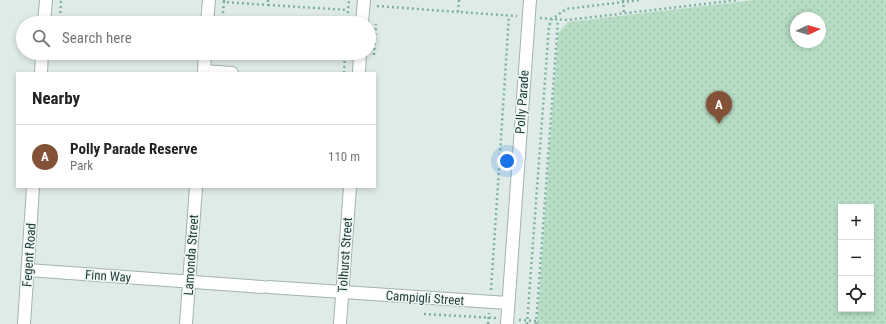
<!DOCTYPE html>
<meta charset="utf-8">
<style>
:root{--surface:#fff;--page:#f6f6f6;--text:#222;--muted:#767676;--line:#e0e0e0;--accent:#835137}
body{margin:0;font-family:"Roboto Condensed",sans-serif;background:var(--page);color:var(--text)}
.controls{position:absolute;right:12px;bottom:12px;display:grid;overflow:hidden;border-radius:0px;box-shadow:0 2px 6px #0003}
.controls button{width:36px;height:36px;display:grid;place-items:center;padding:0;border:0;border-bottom:1px solid var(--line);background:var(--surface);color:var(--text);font:20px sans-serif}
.compass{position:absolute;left:790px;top:12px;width:36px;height:36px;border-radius:50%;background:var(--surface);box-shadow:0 2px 6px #0003;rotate:86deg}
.you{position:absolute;left:507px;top:161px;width:14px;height:14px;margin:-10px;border:3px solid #fff;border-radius:50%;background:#1a73e8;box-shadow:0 0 0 6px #1a73e833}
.badge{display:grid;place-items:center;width:26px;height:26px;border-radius:50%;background:var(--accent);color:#fff;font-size:13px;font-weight:700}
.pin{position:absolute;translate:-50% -33px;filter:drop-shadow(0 1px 2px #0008)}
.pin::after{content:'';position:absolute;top:21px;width:14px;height:12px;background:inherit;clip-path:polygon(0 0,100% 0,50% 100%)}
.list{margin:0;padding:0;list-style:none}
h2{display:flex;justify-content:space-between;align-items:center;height:52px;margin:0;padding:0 16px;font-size:17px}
h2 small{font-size:13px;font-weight:400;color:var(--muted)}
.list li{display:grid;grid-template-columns:26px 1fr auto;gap:12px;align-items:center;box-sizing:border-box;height:64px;padding:0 16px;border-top:1px solid var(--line)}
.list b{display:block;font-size:15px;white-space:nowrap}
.list p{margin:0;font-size:13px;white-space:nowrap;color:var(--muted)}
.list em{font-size:13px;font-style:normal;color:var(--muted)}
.icon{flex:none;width:22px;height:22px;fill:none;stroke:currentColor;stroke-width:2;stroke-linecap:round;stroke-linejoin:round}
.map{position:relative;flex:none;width:886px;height:324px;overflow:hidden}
.search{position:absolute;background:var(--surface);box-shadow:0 2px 6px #0003;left:16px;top:16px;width:360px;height:44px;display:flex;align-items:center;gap:10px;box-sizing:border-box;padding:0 14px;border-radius:22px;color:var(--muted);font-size:15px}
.panel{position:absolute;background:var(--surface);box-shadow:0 2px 6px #0003;left:16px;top:72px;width:360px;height:116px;border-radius:0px}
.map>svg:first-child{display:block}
.park{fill:url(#park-dots);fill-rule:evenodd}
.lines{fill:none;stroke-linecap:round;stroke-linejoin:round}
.minor-casing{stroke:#a2b3af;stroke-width:14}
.path{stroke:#7eb1a6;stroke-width:2.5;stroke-dasharray:2 3;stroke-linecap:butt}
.minor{stroke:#fff;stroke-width:12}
.labels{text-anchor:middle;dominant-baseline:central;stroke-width:3;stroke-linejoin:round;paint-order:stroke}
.street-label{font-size:13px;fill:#1f3c38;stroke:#f0f8f5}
</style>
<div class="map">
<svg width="886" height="324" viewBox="0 0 886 324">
<defs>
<pattern id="park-dots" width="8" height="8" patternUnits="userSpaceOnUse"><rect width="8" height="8" fill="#b7dec5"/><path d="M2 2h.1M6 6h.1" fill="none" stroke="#9dbfaa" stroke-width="1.8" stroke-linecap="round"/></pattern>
</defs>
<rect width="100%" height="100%" fill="#dfebe7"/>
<path class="park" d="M754,0H886V324H537L558,33L568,22ZM796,18H820V42H796ZM841,207H871V309H841Z"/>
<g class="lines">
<g class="minor-casing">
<g id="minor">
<polyline points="44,23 46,0"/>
<polyline points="207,23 209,0"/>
<polyline points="362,23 364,0"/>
<polyline points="204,71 232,73"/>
<polyline points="41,73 42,53"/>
<polyline points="204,73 205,53"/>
<polyline points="359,73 360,53"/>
<polyline points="28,270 262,287"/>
<polyline points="268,287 508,303"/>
<polyline points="24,324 33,187"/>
<polyline points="186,324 196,187"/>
<polyline points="340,324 350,187"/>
<polyline points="507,324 530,0"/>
</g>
</g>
<g class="path">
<polyline points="224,0 224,2 268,5"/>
<polyline points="268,0 268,5 348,10"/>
<polyline points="459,0 458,12 517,16"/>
<polyline points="623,0 624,14"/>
<polyline points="377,6 458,12"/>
<polyline points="540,18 567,20 738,0"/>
<polyline points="60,23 61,0"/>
<polyline points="222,23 224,2"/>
<polyline points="347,23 349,0"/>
<polyline points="374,55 376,24"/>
<polyline points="220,60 221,53"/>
<polyline points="344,73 345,53"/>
<polyline points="491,290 509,16"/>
<polyline points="424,314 496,318"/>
<polyline points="519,320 536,321"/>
<polyline points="488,324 489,313"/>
<polyline points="527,324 549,26 552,19 566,9 640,0"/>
<polyline points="536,324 558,20"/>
</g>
<use href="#minor" class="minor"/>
</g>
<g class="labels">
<g class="street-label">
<text transform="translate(522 102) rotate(-86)">Polly Parade</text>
<text transform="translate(29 255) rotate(-86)">Fegent Road</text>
<text transform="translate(191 255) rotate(-86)">Lamonda Street</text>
<text transform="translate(345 255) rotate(-86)">Tolhurst Street</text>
<text transform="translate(108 276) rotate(4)">Finn Way</text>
<text transform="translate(425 298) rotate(4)">Campigli Street</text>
</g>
</g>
</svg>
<div class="controls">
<button>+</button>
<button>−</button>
<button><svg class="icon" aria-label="locate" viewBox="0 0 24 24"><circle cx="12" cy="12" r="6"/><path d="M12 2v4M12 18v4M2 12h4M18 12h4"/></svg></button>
</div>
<svg class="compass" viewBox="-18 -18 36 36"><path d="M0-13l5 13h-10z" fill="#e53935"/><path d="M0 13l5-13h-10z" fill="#767676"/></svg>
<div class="you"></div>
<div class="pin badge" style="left:719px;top:124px">A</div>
<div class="search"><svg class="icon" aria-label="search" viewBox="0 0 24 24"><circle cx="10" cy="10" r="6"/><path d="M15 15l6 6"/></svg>Search here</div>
<section class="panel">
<h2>Nearby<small></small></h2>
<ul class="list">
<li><span class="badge">A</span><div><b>Polly Parade Reserve</b><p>Park</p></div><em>110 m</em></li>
</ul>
</section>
</div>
